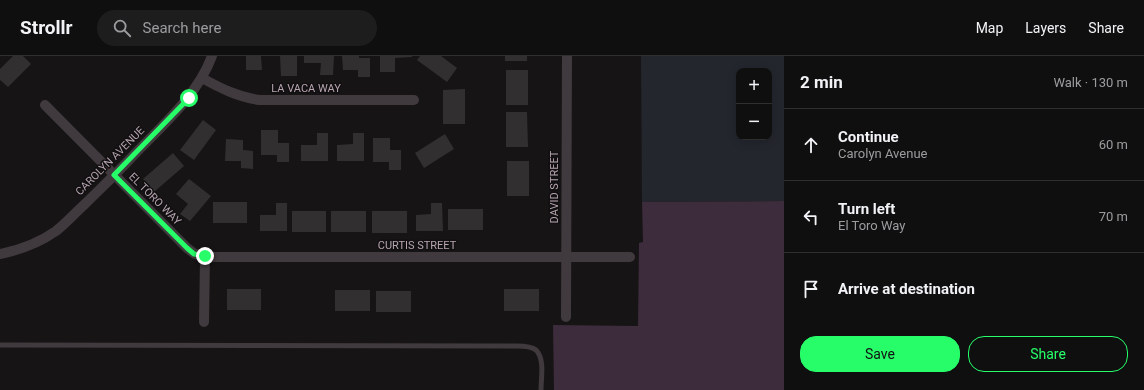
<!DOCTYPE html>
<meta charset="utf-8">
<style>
:root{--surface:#100f10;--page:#1e1d1e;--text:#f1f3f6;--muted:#9c9c9f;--line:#302f30;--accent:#26fd69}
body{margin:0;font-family:Roboto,sans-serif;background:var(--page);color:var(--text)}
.controls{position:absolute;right:12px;top:12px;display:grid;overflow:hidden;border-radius:8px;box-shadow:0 2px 10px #0003}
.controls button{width:36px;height:36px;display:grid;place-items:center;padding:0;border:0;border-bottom:1px solid var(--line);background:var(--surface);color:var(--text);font:20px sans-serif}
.stop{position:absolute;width:12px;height:12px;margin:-9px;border:3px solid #26fd69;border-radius:50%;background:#fff}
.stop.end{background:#26fd69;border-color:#fff;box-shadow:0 1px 4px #0008}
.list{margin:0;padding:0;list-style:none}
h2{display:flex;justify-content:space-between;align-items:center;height:52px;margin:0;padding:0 16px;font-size:17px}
h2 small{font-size:13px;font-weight:400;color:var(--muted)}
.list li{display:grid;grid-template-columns:26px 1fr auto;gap:12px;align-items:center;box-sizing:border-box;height:72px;padding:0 16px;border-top:1px solid var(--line)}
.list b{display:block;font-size:15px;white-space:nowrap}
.list p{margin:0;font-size:13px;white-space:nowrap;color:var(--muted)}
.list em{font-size:13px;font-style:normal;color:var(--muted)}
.actions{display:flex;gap:8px;padding:12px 16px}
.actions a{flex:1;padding:9px 0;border:1px solid var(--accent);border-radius:16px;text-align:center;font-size:14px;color:var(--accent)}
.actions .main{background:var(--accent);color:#111}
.icon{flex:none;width:22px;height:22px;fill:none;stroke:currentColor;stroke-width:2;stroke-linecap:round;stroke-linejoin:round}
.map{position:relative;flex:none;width:784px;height:334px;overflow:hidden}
header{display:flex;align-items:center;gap:24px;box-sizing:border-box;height:56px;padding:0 20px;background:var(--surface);border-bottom:1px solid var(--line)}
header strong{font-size:19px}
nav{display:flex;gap:22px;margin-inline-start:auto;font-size:14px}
.search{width:280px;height:36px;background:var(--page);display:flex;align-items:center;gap:10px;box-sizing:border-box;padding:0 14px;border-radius:22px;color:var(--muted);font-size:15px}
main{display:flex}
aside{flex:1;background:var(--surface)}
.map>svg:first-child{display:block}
.green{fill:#24262e;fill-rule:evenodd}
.water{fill:#3d2c3b}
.building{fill:#322f30}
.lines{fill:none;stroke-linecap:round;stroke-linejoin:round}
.lane{stroke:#40393d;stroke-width:5}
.street{stroke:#40393d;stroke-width:10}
.route{stroke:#26fd69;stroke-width:5}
.labels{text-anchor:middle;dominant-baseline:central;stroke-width:3;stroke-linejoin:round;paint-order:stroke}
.street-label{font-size:11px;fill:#b7a5b1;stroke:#110f10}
</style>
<header>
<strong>Strollr</strong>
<div class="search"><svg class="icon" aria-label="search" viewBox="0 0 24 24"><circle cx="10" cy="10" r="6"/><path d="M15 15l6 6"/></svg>Search here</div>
<nav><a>Map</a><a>Layers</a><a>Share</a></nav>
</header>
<main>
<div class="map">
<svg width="784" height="334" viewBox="0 0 784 334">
<rect width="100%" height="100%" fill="#161415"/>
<path class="green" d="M641,0H784V145L642,146ZM739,15H769V81H739Z"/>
<polygon class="water" points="784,145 784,334 554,334 553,269 638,270 639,187 643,186 642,146"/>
<g class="building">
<polygon points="13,0 23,0 31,8 8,31 0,24 0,13"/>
<polygon points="246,0 261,0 262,14 246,14"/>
<polygon points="280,0 297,0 297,20 281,20"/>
<polygon points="304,0 334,0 333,19 320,19 321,7 304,7"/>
<polygon points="342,0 359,0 359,2 370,2 370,21 358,21 358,14 343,14"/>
<polygon points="380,0 412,0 412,1 395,2 395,16 380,16"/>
<polygon points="420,0 441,0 457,12 447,26 417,4"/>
<rect x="505" y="0" width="22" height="5"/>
<rect x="506" y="14" width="22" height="35"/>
<polygon points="465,33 465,68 443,68 443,34"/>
<polygon points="506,56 527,56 528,91 506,91"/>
<polygon points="203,64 216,74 194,104 180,94"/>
<polygon points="261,74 278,74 278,87 289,87 289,106 277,106 277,99 261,99"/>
<polygon points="317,77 328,77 328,105 301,105 301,89 317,89"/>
<polygon points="353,77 364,77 364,105 337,105 337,89 353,88"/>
<polygon points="445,78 454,93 424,112 415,97"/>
<polygon points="373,82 390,82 390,94 401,94 401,114 389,114 389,106 373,106"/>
<polygon points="226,83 243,84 243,94 253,95 253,113 241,112 241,105 225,105"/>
<polygon points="173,97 184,110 154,136 143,123"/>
<rect x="507" y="105" width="22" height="35"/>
<polygon points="189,123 211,140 190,165 180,158 188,148 176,138"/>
<rect x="213" y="146" width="34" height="21"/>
<polygon points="276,147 287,147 287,175 260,175 260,159 276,159"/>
<polygon points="431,147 442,147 443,175 416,175 416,159 431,158"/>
<rect x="448" y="153" width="35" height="21"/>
<rect x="292" y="155" width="34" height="21"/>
<rect x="331" y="155" width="35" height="21"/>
<rect x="372" y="155" width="35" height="22"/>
<rect x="227" y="233" width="34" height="21"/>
<rect x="504" y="233" width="35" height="22"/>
<rect x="335" y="234" width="35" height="21"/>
<rect x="376" y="235" width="35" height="21"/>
</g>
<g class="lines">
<path class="lane" d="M0,289L517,290C523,290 531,290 536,294C545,303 541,322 541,334"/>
<g class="street">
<path d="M202,22C220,32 238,41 259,44H414"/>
<polyline points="45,49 187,192 195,198 214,201 630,201"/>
<path d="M0,198C20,194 39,187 56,175C66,167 75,157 85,148C100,133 115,119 130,103C159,72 197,41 212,0"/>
<polyline points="566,261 567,0"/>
<polyline points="204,266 205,200"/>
</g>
</g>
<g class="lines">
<polyline class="route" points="189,42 114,119 187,192 194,198 205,200"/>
</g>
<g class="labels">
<g class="street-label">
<text x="306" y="32">LA VACA WAY</text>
<text transform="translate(110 105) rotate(-45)">CAROLYN AVENUE</text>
<text transform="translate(554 131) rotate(-90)">DAVID STREET</text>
<text transform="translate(155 143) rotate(45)">EL TORO WAY</text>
<text x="417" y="189">CURTIS STREET</text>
</g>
</g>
</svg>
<div class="controls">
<button>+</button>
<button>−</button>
</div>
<div class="stop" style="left:189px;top:42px"></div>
<div class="stop end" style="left:205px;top:200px"></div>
</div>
<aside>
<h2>2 min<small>Walk · 130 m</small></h2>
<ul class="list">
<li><svg class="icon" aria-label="ahead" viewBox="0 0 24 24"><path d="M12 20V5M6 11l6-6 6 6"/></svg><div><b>Continue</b><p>Carolyn Avenue</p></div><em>60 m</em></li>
<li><svg class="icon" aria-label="left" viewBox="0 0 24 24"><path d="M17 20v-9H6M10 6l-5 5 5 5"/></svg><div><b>Turn left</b><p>El Toro Way</p></div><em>70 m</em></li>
<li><svg class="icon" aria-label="arrive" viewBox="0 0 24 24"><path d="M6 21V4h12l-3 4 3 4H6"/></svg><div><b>Arrive at destination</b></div></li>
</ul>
<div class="actions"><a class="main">Save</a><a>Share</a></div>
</aside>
</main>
